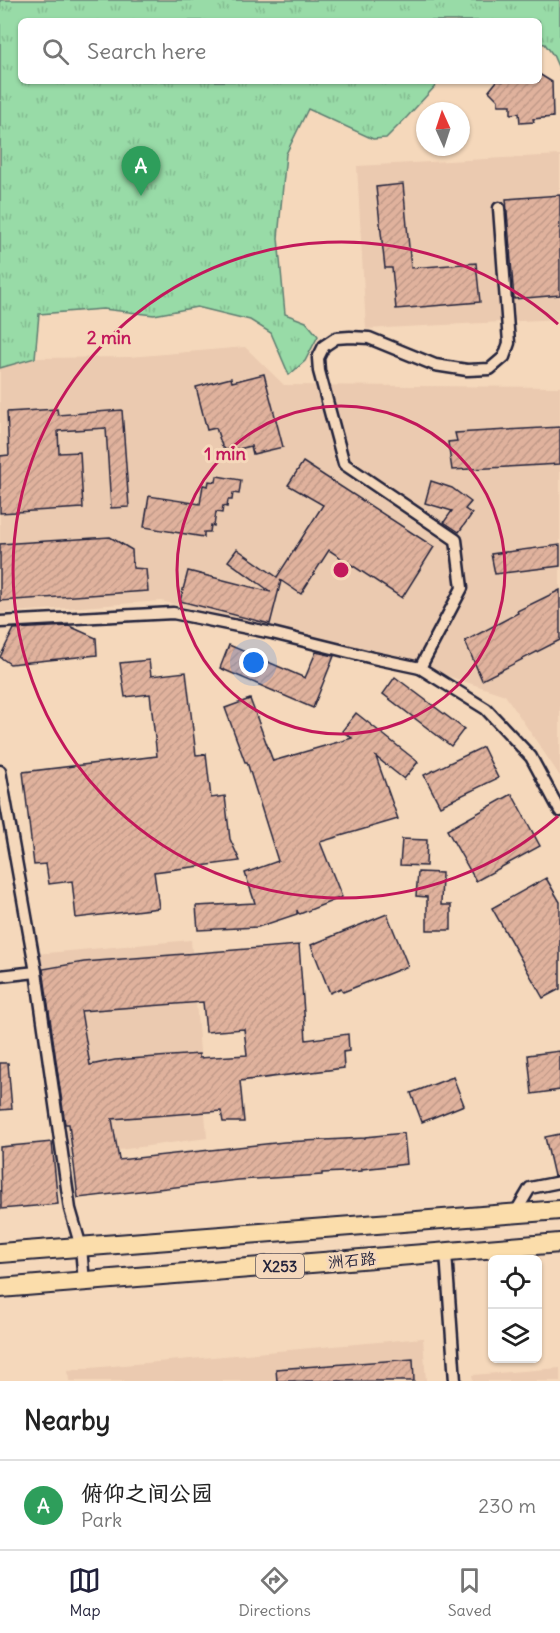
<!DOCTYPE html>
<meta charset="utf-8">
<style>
:root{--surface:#fff;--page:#f6f6f6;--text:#222;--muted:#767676;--line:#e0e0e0;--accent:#22223b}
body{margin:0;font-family:Delius,"LXGW WenKai TC",sans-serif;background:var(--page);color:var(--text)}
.controls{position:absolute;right:18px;bottom:18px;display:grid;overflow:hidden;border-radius:9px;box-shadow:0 2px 4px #0004}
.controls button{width:54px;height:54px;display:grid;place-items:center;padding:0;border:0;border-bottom:2px solid var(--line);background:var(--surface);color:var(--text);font:30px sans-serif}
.compass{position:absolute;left:416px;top:102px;width:54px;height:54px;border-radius:50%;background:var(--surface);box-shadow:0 2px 4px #0004;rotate:357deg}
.you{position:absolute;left:254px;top:663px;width:21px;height:21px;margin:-15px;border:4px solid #fff;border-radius:50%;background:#1a73e8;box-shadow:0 0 0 9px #1a73e833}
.badge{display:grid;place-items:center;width:39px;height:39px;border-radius:50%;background:var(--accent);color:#fff;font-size:20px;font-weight:700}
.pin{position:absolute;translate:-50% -50px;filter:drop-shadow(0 2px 3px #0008)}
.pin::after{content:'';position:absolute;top:32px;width:21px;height:18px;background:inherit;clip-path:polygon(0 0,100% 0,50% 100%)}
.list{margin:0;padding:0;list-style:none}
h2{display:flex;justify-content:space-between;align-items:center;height:78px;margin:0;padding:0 24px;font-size:26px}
h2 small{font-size:20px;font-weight:400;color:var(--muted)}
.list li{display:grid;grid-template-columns:39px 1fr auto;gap:18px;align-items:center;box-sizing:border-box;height:90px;padding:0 24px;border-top:2px solid var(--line)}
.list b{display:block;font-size:22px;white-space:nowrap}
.list p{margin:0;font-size:20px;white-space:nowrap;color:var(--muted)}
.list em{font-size:20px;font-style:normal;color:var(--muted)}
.icon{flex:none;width:33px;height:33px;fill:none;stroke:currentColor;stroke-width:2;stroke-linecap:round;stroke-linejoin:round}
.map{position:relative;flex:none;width:560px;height:1381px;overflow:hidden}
.search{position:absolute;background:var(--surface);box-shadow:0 2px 4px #0004;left:18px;right:18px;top:18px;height:66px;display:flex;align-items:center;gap:15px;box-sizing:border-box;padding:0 21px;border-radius:9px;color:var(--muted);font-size:22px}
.sheet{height:168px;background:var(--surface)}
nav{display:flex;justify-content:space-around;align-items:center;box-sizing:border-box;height:84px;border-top:2px solid var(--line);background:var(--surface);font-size:16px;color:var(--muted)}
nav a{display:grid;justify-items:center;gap:3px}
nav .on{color:var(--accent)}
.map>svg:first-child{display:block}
.built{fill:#ebcab0}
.park{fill:url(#park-tufts);stroke:#5d7e71;stroke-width:1.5}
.building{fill:url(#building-hatch);stroke:#22223b;stroke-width:1.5;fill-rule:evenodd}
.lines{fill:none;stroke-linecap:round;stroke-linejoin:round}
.street-casing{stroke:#22223b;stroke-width:15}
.primary-casing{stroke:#22223b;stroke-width:22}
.street{stroke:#f5d8bb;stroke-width:10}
.primary{stroke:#fbddab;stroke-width:18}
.ring{fill:none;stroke:#c2185b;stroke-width:3}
.labels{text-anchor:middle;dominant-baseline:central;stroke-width:6;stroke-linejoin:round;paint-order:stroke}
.shield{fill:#f5d8bb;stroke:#615961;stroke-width:1.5}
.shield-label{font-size:15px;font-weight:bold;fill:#22223b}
.street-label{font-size:16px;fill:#22223b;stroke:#f5d8bb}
.centre{fill:#c2185b;stroke:#f5d8bb;stroke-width:3}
.ring-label{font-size:18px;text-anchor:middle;font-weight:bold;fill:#c2185b;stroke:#f5d8bb;stroke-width:6;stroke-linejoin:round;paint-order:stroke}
</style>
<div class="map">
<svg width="560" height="1381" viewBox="0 0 560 1381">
<defs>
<pattern id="park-tufts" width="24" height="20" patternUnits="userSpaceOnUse" patternTransform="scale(1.5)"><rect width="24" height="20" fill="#98dba7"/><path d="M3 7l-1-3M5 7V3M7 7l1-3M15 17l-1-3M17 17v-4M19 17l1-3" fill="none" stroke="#83bc91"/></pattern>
<pattern id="building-hatch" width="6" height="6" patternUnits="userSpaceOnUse" patternTransform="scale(1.5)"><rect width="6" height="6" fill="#e0b29d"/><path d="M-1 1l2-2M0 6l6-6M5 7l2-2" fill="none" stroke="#c09988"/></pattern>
</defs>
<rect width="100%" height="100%" fill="#f5d8bb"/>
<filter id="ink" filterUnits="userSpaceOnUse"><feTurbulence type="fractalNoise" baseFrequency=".0167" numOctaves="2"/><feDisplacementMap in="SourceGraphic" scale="12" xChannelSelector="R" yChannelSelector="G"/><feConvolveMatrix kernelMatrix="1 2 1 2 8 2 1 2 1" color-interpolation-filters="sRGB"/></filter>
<g filter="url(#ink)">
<g class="built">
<polygon points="560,155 560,319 366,329 357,166"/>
<polygon points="245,347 284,385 560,387 560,776 505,695 391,657 161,601 0,613 0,368 35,358 130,357"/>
<polygon points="191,940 207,1138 67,1157 36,954"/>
<polygon points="423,1338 426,1381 69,1381 68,1370"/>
<polygon points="560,1368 560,1381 473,1381 472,1375"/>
</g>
<polygon class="park" points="0,0 560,0 560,71 553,55 545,44 539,43 539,21 21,21 21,81 440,81 407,117 386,138 373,139 308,109 286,154 278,238 285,314 306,322 318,336 305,361 289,375 271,333 250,320 197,307 154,315 103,309 39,314 35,358 0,368"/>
<g class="building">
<polygon points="539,74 552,82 553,117 533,119 534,122 520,123 519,113 511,114 511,105 498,105 498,100 489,91 497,81 539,81"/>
<polygon points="403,184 411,268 476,263 480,302 396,309 392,268 385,268 376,187"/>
<polygon points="560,195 560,295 514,299 506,199"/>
<polygon points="264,374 283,447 253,454 251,446 231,451 226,450 222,446 216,428 207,430 196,387 231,378 232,382"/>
<polygon points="57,409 58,415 122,410 129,507 111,508 106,428 58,431 59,453 80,452 83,508 0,513 0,456 9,455 7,412"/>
<polygon points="560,427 560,464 452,470 448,442 457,441 455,433"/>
<polygon points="303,462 434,547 402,598 329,550 301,594 280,580 281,581 270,624 180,601 188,571 271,592 228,561 237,549 277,577 323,505 288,485"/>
<polygon points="217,476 241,480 239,494 233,493 232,500 228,500 227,507 223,506 222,513 216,512 214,526 211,525 210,532 204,532 204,537 144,527 149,496 200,504 203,485 208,486 209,481 216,482"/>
<polygon points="431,481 452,488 471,502 465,509 472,514 459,532 444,522 452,511 425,503"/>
<polygon points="110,537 132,550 133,568 146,569 148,591 0,601 0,544"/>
<polygon points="560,545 560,566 495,574 491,554"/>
<polygon points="560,590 560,640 482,680 465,641 518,613 517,611"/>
<polygon points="69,626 96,638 97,655 10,664 0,657 14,629"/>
<polygon points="229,645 305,678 316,652 334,656 313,708 220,668"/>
<polygon points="149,660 151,676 186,672 196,755 206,754 211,798 225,796 230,839 240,861 154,872 159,908 76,918 72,881 49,884 46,864 34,865 23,772 157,756 150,694 125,697 120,663"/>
<polygon points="395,677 464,729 451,746 383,694"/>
<polygon points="250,699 273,761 352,738 342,731 356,713 418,762 404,779 376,757 398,819 320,842 342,897 300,914 298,913 297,910 297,914 258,927 198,930 196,906 255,903 245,873 278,861 247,762 245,762 225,708"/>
<polygon points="483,747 498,778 440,806 424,775"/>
<polygon points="512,794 540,846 476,881 447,830"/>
<polygon points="402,839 427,840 426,866 400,865"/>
<polygon points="418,872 442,873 441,905 451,905 451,930 427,930 427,897 416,896"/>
<polygon points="546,878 560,902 560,989 543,998 492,908"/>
<polygon points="387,914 408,966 343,992 341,988 330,993 311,945"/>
<path d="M299,945L306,1040L348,1034L349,1051L343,1052L344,1068L240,1081L244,1122H223L221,1111L112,1119L119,1160L284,1142L365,1138V1137L404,1133L407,1164L362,1169V1171L322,1173V1175L238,1180L78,1198L69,1124H65L43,969L84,962ZM203,1002L206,1032L244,1029L247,1055L199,1058V1054L115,1060L90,1065L81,1011Z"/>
<polygon points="560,1051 560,1090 532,1094 528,1055"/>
<polygon points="0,1063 8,1063 12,1109 0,1110"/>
<polygon points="453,1077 464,1105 422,1122 411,1093"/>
<polygon points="560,1134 560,1175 554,1176 545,1137"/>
<polygon points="52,1142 58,1204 1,1209 0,1147"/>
<polygon points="413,1359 414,1381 277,1381 276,1369"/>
</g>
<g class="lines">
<g class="street-casing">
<g id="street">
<polyline points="0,622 173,613 272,633 373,658 420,668 486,709 531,757 560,811"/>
<polyline points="420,668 462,588 456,540 344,464 319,371 318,358 324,346 336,338 350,337 369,338 435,365 467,370 490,369 504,357 509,343 499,208"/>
<polyline points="0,771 36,972 70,1209 81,1247 84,1282"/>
<polyline points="0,976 36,972"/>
<polyline points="514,1215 530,1188 560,1182"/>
<polyline points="446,1253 455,1381"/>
</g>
</g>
<g class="primary-casing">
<g id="primary">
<polyline points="0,1253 560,1210"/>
<polyline points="0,1288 560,1243"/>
</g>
</g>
<use href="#street" class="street"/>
<use href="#primary" class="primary"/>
</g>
</g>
<g class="ring">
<circle cx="341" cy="570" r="164"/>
<path d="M558 816A328 328 0 1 1 558 324"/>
</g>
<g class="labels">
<rect class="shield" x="256" y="1254" width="48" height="24" rx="4.5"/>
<g class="shield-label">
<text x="280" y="1266">X253</text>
</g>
<g class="street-label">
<text transform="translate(352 1260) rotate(-5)">洲石路</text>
</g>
</g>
<circle cx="341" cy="570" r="9" class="centre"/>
<g class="ring-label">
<text x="109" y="344">2 min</text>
<text x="225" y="460">1 min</text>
</g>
</svg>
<div class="controls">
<button><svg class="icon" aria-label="locate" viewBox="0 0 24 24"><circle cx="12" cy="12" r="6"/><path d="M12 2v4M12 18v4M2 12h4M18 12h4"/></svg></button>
<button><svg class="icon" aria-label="layers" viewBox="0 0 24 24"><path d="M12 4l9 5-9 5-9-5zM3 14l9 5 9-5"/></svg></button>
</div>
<svg class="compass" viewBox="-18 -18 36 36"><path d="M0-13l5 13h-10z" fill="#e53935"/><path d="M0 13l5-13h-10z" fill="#767676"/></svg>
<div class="you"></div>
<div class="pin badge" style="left:141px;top:196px;background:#2e9e5b">A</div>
<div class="search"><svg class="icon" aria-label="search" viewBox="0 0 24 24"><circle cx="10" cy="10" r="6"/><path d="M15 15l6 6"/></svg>Search here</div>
</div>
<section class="sheet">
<h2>Nearby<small></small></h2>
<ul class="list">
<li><span class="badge" style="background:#2e9e5b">A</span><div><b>俯仰之间公园</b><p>Park</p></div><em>230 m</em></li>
</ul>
</section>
<nav>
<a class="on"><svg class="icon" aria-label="map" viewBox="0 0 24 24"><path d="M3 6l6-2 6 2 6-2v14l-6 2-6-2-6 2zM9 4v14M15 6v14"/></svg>Map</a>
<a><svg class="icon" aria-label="directions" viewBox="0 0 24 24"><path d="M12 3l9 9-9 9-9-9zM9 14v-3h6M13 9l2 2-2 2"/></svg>Directions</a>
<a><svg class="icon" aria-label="saved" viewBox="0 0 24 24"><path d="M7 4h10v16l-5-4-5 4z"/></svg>Saved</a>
</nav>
